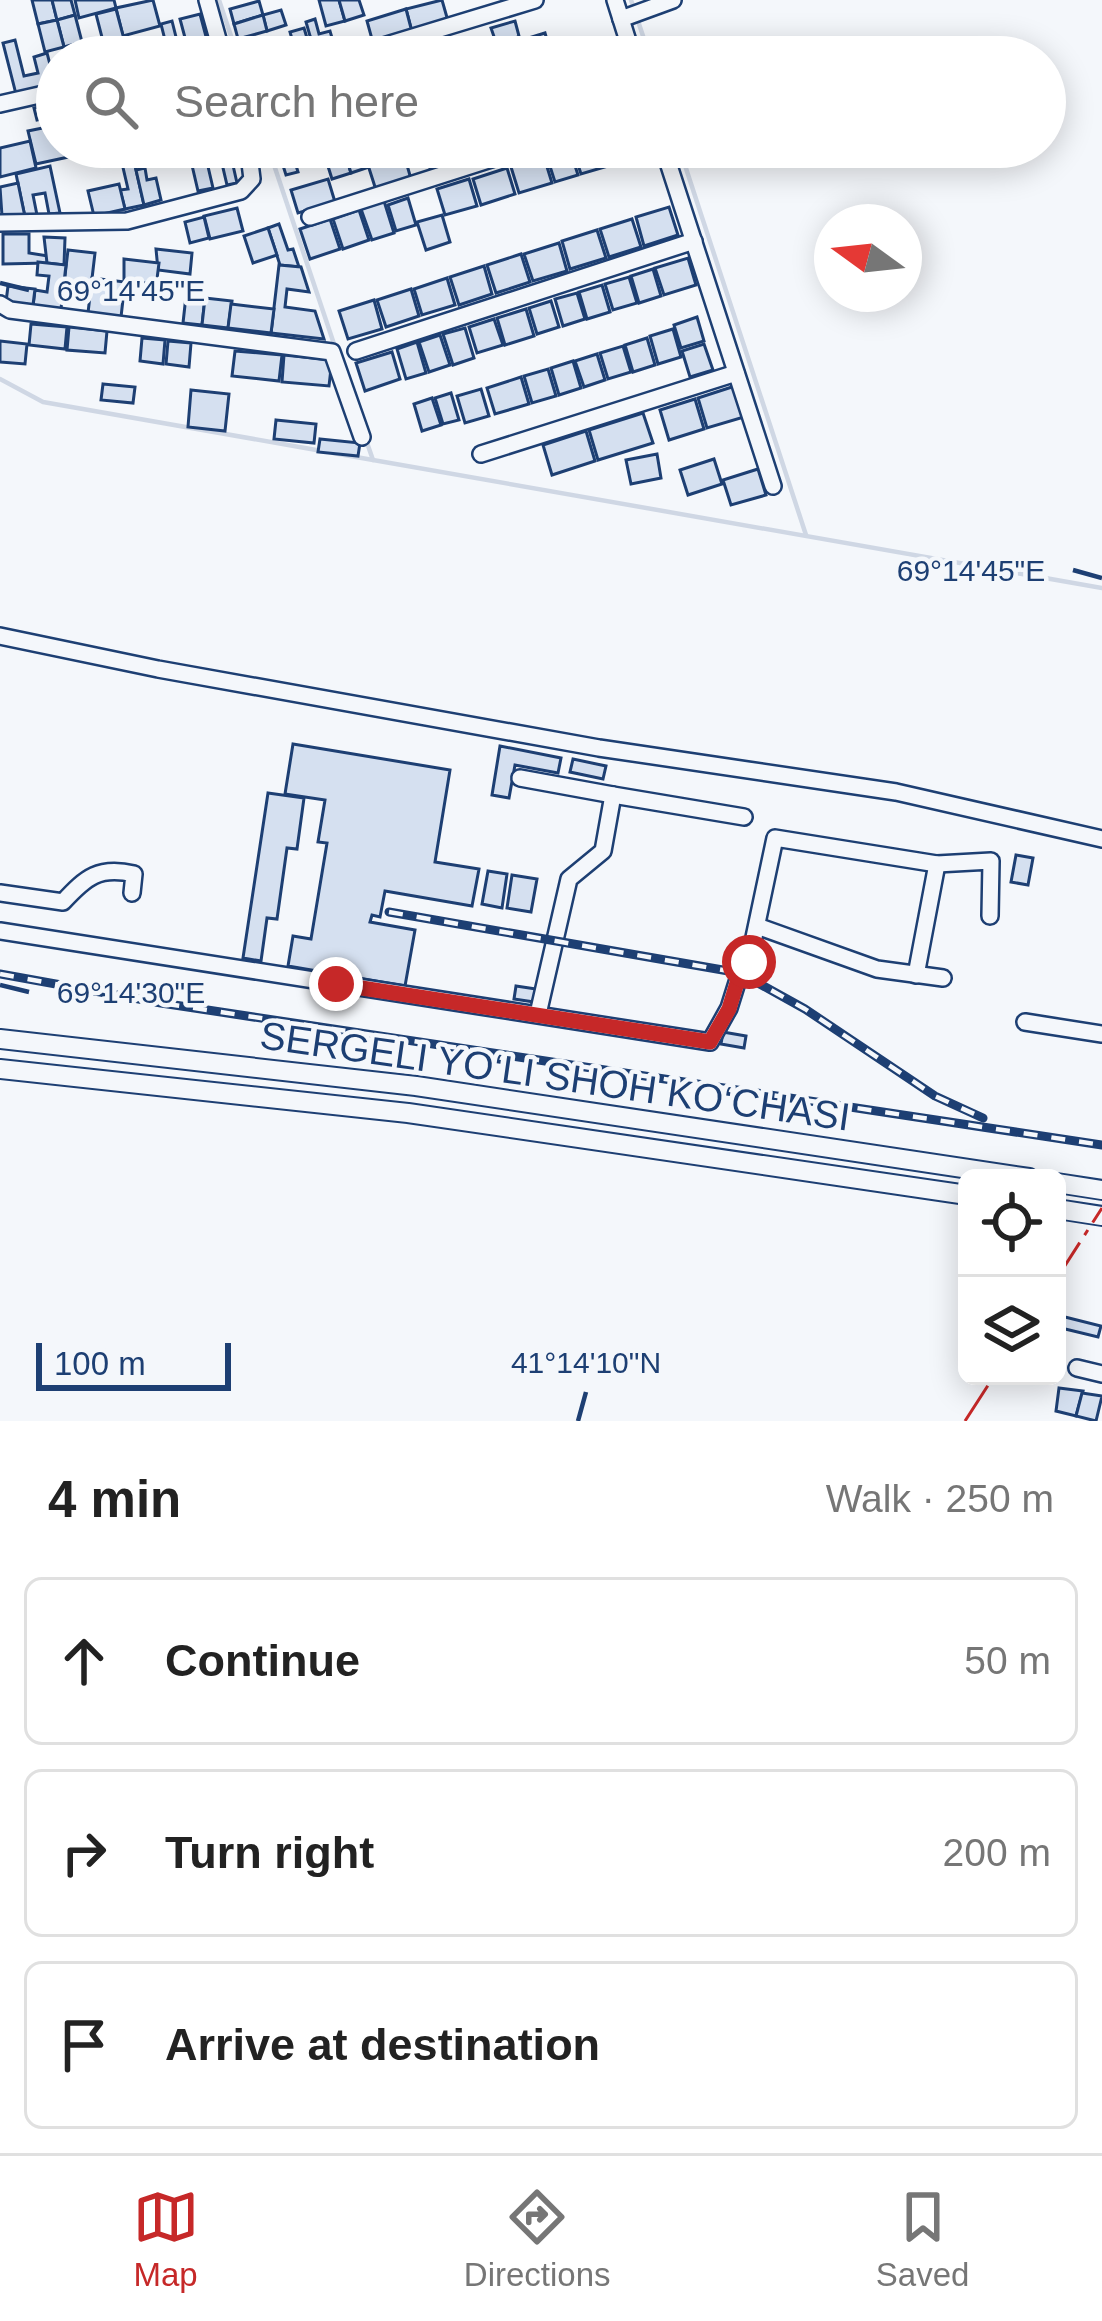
<!DOCTYPE html>
<meta charset="utf-8">
<style>
:root{--surface:#fff;--page:#f2f2f2;--text:#222;--muted:#767676;--line:#e0e0e0;--accent:#c62828}
body{margin:0;font-family:Helvetica,sans-serif;background:var(--page);color:var(--text)}
.controls{position:absolute;right:36px;bottom:36px;display:grid;overflow:hidden;border-radius:18px;box-shadow:0 6px 30px #0003}
.controls button{width:108px;height:108px;display:grid;place-items:center;padding:0;border:0;border-bottom:3px solid var(--line);background:var(--surface);color:var(--text);font:60px sans-serif}
.compass{position:absolute;left:814px;top:204px;width:108px;height:108px;border-radius:50%;background:var(--surface);box-shadow:0 6px 30px #0003;rotate:285deg}
.scale{position:absolute;left:36px;bottom:30px;width:195px;box-sizing:border-box;padding-left:12px;border:6px solid #1d3f73;border-top:0;font-size:33px;line-height:42px;white-space:nowrap;color:#1d3f73;-webkit-text-stroke:9px #f4f7fb;paint-order:stroke}
.stop{position:absolute;width:36px;height:36px;margin:-27px;border:9px solid #c62828;border-radius:50%;background:#fff}
.stop.end{background:#c62828;border-color:#fff;box-shadow:0 3px 12px #0008}
.list{margin:0;padding:0;list-style:none}
h2{display:flex;justify-content:space-between;align-items:center;height:156px;margin:0;padding:0 48px;font-size:51px}
h2 small{font-size:39px;font-weight:400;color:var(--muted)}
.list li{display:grid;grid-template-columns:78px 1fr auto;gap:36px;align-items:center;box-sizing:border-box;height:168px;margin:0 24px 24px;padding:0 24px;border:3px solid var(--line);border-radius:18px}
.list b{display:block;font-size:45px;white-space:nowrap}
.list em{font-size:39px;font-style:normal;color:var(--muted)}
.icon{flex:none;width:66px;height:66px;fill:none;stroke:currentColor;stroke-width:2;stroke-linecap:round;stroke-linejoin:round}
.map{position:relative;flex:none;width:1102px;height:1421px;overflow:hidden}
.search{position:absolute;background:var(--surface);box-shadow:0 6px 30px #0003;left:36px;right:36px;top:36px;height:132px;display:flex;align-items:center;gap:30px;box-sizing:border-box;padding:0 42px;border-radius:66px;color:var(--muted);font-size:45px}
.sheet{height:732px;background:var(--surface)}
nav{display:flex;justify-content:space-around;align-items:center;box-sizing:border-box;height:168px;border-top:3px solid var(--line);background:var(--surface);font-size:33px;color:var(--muted)}
nav a{display:grid;justify-items:center;gap:6px}
nav .on{color:var(--accent)}
.map>svg:first-child{display:block}
.lines{fill:none;stroke-linecap:round;stroke-linejoin:round}
.stream{stroke:#cfd7e4;stroke-width:4.5}
.building{fill:#d5e0f0;stroke:#1d3f73;stroke-width:3}
.minor-casing{stroke:#1d3f73;stroke-width:20}
.major-casing{stroke:#1d3f73;stroke-width:22}
.minor{stroke:#f4f7fb;stroke-width:15}
.major{stroke:#f4f7fb;stroke-width:18}
.rail-casing{stroke:#1d3f73;stroke-width:9}
.rail{stroke:#f4f7fb;stroke-width:4.5;stroke-dasharray:14;stroke-linecap:butt}
.power{stroke:#c62828;stroke-width:3;stroke-dasharray:42 9 6 9;stroke-linecap:butt}
.route{stroke:#c62828;stroke-width:15}
.ticks{fill:none;stroke:#1d3f73;stroke-width:4.5}
.labels{text-anchor:middle;dominant-baseline:central;stroke-width:9;stroke-linejoin:round;paint-order:stroke}
.street-label{font-size:39px;fill:#1d3f73;stroke:#f4f7fb}
.ticks-label{font-size:30px;text-anchor:middle;fill:#1d3f73;stroke:#f4f7fb;stroke-width:9;stroke-linejoin:round;paint-order:stroke}
</style>
<div class="map">
<svg width="1102" height="1421" viewBox="0 0 1102 1421">
<rect width="100%" height="100%" fill="#f4f7fb"/>
<g class="lines">
<g class="stream">
<polyline points="219,0 238,57"/>
<polyline points="631,0 650,57"/>
<polyline points="268,147 335,347"/>
<polyline points="679,147 806,535"/>
<polyline points="0,379 43,402 322,451"/>
<polyline points="365,437 373,460"/>
<polyline points="333,453 1102,588"/>
</g>
</g>
<g class="building">
<polygon points="32,0 52,0 57,20 38,24"/>
<polygon points="52,0 71,0 75,15 57,20"/>
<polygon points="75,0 114,0 116,8 79,18"/>
<polygon points="153,0 160,26 123,36 116,8"/>
<polygon points="319,0 339,0 345,21 326,26"/>
<polygon points="339,0 359,0 364,15 345,21"/>
<polygon points="442,0 448,21 412,32 406,9"/>
<polygon points="259,1 263,15 234,24 230,9"/>
<polygon points="116,9 124,39 104,45 96,14"/>
<polygon points="406,9 412,32 373,43 367,21"/>
<polygon points="281,10 286,25 267,31 263,15"/>
<polygon points="200,14 208,44 188,49 180,19"/>
<polygon points="75,15 82,42 64,47 57,20"/>
<polygon points="263,15 267,31 238,39 234,24"/>
<polygon points="315,19 319,34 330,31 337,55 316,57 306,22"/>
<polygon points="57,20 64,47 45,52 38,24"/>
<polygon points="172,21 180,53 169,56 161,24"/>
<polygon points="515,21 519,36 505,45 507,52 500,54 491,28"/>
<polygon points="304,28 307,38 310,37 316,57 297,57 290,32"/>
<polygon points="545,33 552,57 527,57 522,40"/>
<polygon points="15,40 24,76 38,73 34,57 47,53 55,84 16,94 3,43"/>
<polygon points="293,40 297,57 276,57 273,46"/>
<polygon points="53,103 56,116 37,120 34,108"/>
<polygon points="57,125 57,147 71,147 73,156 36,164 28,131"/>
<polygon points="30,141 36,168 0,177 0,148"/>
<polygon points="322,147 343,147 351,173 332,179"/>
<polygon points="343,147 363,147 369,167 351,173"/>
<polygon points="423,147 444,147 449,166 431,171"/>
<polygon points="579,147 610,147 615,164 581,174 573,149"/>
<polygon points="614,147 652,147 654,152 619,163"/>
<polygon points="570,150 578,175 555,182 547,157"/>
<polygon points="403,151 411,179 376,190 367,162"/>
<polygon points="230,152 237,183 227,185 220,155"/>
<polygon points="292,152 298,172 286,175 280,156"/>
<polygon points="133,157 144,205 125,209 120,190 128,189 121,159"/>
<polygon points="544,157 552,183 519,193 511,167"/>
<polygon points="206,158 213,188 198,191 191,161"/>
<polygon points="50,166 60,213 49,214 45,193 33,195 37,215 25,217 16,174"/>
<polygon points="145,168 147,180 156,178 161,200 144,205 136,170"/>
<polygon points="507,168 515,194 481,205 473,179"/>
<polygon points="328,179 335,202 298,213 291,190"/>
<polygon points="469,179 477,206 445,215 437,189"/>
<polygon points="18,183 25,217 2,216 0,187"/>
<polygon points="119,184 125,209 94,216 88,191"/>
<polygon points="408,198 416,225 396,231 388,205"/>
<polygon points="384,201 394,233 372,240 361,209"/>
<polygon points="669,207 678,235 644,246 636,217"/>
<polygon points="237,208 243,231 210,239 204,216"/>
<polygon points="359,210 369,240 343,249 333,219"/>
<polygon points="442,215 450,242 426,250 417,222"/>
<polygon points="204,217 209,238 190,243 185,222"/>
<polygon points="330,219 340,249 310,259 300,229"/>
<polygon points="632,219 641,247 609,257 600,229"/>
<polygon points="279,224 288,250 293,249 299,267 280,265 268,228"/>
<polygon points="268,228 277,255 253,263 244,236"/>
<polygon points="597,230 606,258 570,269 562,241"/>
<polygon points="3,234 29,234 29,253 48,256 47,263 3,264"/>
<polygon points="44,237 65,238 64,265 47,263"/>
<polygon points="559,243 567,271 533,281 524,254"/>
<polygon points="156,249 192,253 190,274 158,270"/>
<polygon points="68,250 95,253 91,287 64,284"/>
<polygon points="521,254 530,282 496,293 487,265"/>
<polygon points="688,258 696,285 664,295 655,268"/>
<polygon points="124,259 159,263 156,287 139,281 138,291 124,290"/>
<polygon points="38,262 66,265 61,309 33,306 35,290 47,292 49,276 37,275"/>
<polygon points="279,265 301,267 309,292 287,289 285,307 315,311 324,339 271,333"/>
<polygon points="484,266 492,294 459,305 450,277"/>
<polygon points="653,269 661,296 639,303 631,276"/>
<polygon points="629,277 637,303 613,310 605,284"/>
<polygon points="92,278 125,282 121,317 88,313"/>
<polygon points="447,278 455,305 422,315 414,289"/>
<polygon points="602,285 610,312 587,319 579,292"/>
<polygon points="8,286 35,289 33,305 6,302"/>
<polygon points="411,289 419,316 386,327 377,300"/>
<polygon points="577,293 585,319 563,326 555,299"/>
<polygon points="186,296 205,298 202,325 183,323"/>
<polygon points="205,298 232,301 228,328 202,325"/>
<polygon points="374,300 382,329 348,339 339,311"/>
<polygon points="551,301 559,327 537,334 529,308"/>
<polygon points="231,304 274,309 271,333 228,328"/>
<polygon points="526,309 534,336 505,345 497,318"/>
<polygon points="697,317 704,341 681,348 674,325"/>
<polygon points="494,319 503,345 477,353 469,327"/>
<polygon points="31,324 67,327 65,349 29,345"/>
<polygon points="69,327 107,331 105,353 67,350"/>
<polygon points="465,328 474,358 453,365 443,334"/>
<polygon points="673,329 681,357 658,364 650,336"/>
<polygon points="440,335 450,365 429,372 419,342"/>
<polygon points="142,338 165,340 163,364 140,361"/>
<polygon points="647,338 655,365 633,372 625,345"/>
<polygon points="0,341 27,344 25,364 0,362"/>
<polygon points="168,341 191,343 189,367 166,364"/>
<polygon points="417,342 426,373 406,379 397,349"/>
<polygon points="704,344 713,370 690,377 682,351"/>
<polygon points="623,346 631,372 608,379 600,353"/>
<polygon points="235,351 282,355 279,381 232,376"/>
<polygon points="392,352 400,379 365,391 356,363"/>
<polygon points="597,354 605,380 584,387 575,361"/>
<polygon points="284,355 332,360 329,386 282,382"/>
<polygon points="573,361 581,388 559,395 551,368"/>
<polygon points="548,369 556,396 532,403 524,376"/>
<polygon points="521,377 529,404 495,414 487,388"/>
<polygon points="103,384 135,387 133,403 101,400"/>
<polygon points="735,386 744,417 707,428 698,398"/>
<polygon points="481,389 489,416 465,423 457,396"/>
<polygon points="191,390 229,394 225,431 188,427"/>
<polygon points="451,393 459,420 443,424 435,398"/>
<polygon points="432,398 441,425 422,431 414,404"/>
<polygon points="695,399 704,429 669,440 660,410"/>
<polygon points="643,413 653,443 598,460 589,430"/>
<polygon points="276,420 316,424 314,443 274,439"/>
<polygon points="586,431 595,461 552,475 543,445"/>
<polygon points="320,439 360,443 358,456 318,452"/>
<polygon points="657,454 661,478 631,484 626,460"/>
<polygon points="714,459 722,484 688,495 680,470"/>
<polygon points="758,469 766,495 731,505 723,480"/>
<polygon points="293,744 450,770 435,862 479,869 472,906 385,891 380,917 372,915 370,922 415,930 405,986 288,966 293,936 311,939 327,843 318,842 325,800 285,794"/>
<polygon points="500,746 561,758 558,773 515,765 509,798 492,795"/>
<polygon points="573,759 606,766 603,779 570,772"/>
<polygon points="268,793 304,798 297,849 287,848 277,919 267,918 261,961 243,958"/>
<polygon points="1016,855 1033,858 1028,885 1011,882"/>
<polygon points="488,871 507,874 502,908 482,904"/>
<polygon points="512,875 537,879 531,912 507,908"/>
<polygon points="516,986 536,989 534,1002 514,999"/>
<polygon points="723,1032 746,1036 744,1048 721,1044"/>
<polygon points="1057,1315 1101,1326 1098,1337 1057,1327"/>
<polygon points="1059,1388 1083,1391 1076,1416 1056,1411"/>
<polygon points="1082,1393 1102,1396 1096,1421 1076,1416"/>
</g>
<g class="lines">
<g class="minor-casing">
<g id="minor">
<polyline points="207,0 223,57"/>
<polyline points="615,0 633,57"/>
<polyline points="621,19 673,0"/>
<polyline points="197,57 221,51"/>
<polyline points="347,57 535,0"/>
<polyline points="0,104 57,91"/>
<polyline points="663,147 773,486"/>
<polyline points="310,217 529,147"/>
<polyline points="0,223 127,221 241,191 252,179 248,147"/>
<polyline points="0,304 10,310 332,352 362,437"/>
<polyline points="356,351 694,241"/>
<polyline points="481,454 736,373"/>
<polyline points="0,636 158,669 599,748 896,792 1102,839"/>
<polyline points="520,778 613,795"/>
<path d="M0,893L63,902C86,877 99,866 134,874L132,893"/>
<polyline points="757,926 877,969 943,978"/>
<polyline points="0,931 710,1042 729,1008 740,973 749,961 775,838 937,864 991,861 990,916"/>
<polyline points="916,975 937,864"/>
<polyline points="538,1014 569,879 603,851 613,795 744,817"/>
<polyline points="1025,1022 1102,1034"/>
<polyline points="1077,1368 1102,1374"/>
</g>
</g>
<g class="major-casing">
<g id="major">
<polyline points="0,1039 416,1086 1029,1178"/>
<polyline points="0,1069 408,1113 967,1195"/>
<polyline points="1057,1183 1102,1190"/>
<polyline points="1057,1209 1102,1216"/>
</g>
</g>
<use href="#minor" class="minor"/>
<use href="#major" class="major"/>
<g class="rail-casing">
<g id="rail">
<polyline points="389,912 740,973 805,1009 935,1096 983,1118"/>
<polyline points="0,974 161,1003 1102,1145"/>
</g>
</g>
<use href="#rail" class="rail"/>
<g class="power">
<polyline points="1057,1278 1102,1208"/>
<polyline points="965,1421 994,1376"/>
</g>
</g>
<g class="lines">
<polyline class="route" points="336,984 710,1042 729,1009 740,973 749,962"/>
</g>
<path class="ticks" d="M0,283L29,290M1073,570L1102,578M0,985L29,992M578,1421L586,1392"/>
<g class="labels">
<g class="street-label">
<text transform="translate(555 1076) rotate(8)">SERGELI YO‘LI SHOH KO‘CHASI</text>
</g>
</g>
<g class="ticks-label">
<text x="131" y="301">69°14'45"E</text>
<text x="971" y="581">69°14'45"E</text>
<text x="131" y="1003">69°14'30"E</text>
<text x="586" y="1373">41°14'10"N</text>
</g>
</svg>
<div class="controls">
<button><svg class="icon" aria-label="locate" viewBox="0 0 24 24"><circle cx="12" cy="12" r="6"/><path d="M12 2v4M12 18v4M2 12h4M18 12h4"/></svg></button>
<button><svg class="icon" aria-label="layers" viewBox="0 0 24 24"><path d="M12 4l9 5-9 5-9-5zM3 14l9 5 9-5"/></svg></button>
</div>
<svg class="compass" viewBox="-18 -18 36 36"><path d="M0-13l5 13h-10z" fill="#e53935"/><path d="M0 13l5-13h-10z" fill="#767676"/></svg>
<div class="scale">100 m</div>
<div class="stop" style="left:749px;top:962px"></div>
<div class="stop end" style="left:336px;top:984px"></div>
<div class="search"><svg class="icon" aria-label="search" viewBox="0 0 24 24"><circle cx="10" cy="10" r="6"/><path d="M15 15l6 6"/></svg>Search here</div>
</div>
<section class="sheet">
<h2>4 min<small>Walk · 250 m</small></h2>
<ul class="list">
<li><svg class="icon" aria-label="ahead" viewBox="0 0 24 24"><path d="M12 20V5M6 11l6-6 6 6"/></svg><div><b>Continue</b></div><em>50 m</em></li>
<li><svg class="icon" aria-label="right" viewBox="0 0 24 24"><path d="M7 20v-9h11M14 6l5 5-5 5"/></svg><div><b>Turn right</b></div><em>200 m</em></li>
<li><svg class="icon" aria-label="arrive" viewBox="0 0 24 24"><path d="M6 21V4h12l-3 4 3 4H6"/></svg><div><b>Arrive at destination</b></div></li>
</ul>
</section>
<nav>
<a class="on"><svg class="icon" aria-label="map" viewBox="0 0 24 24"><path d="M3 6l6-2 6 2 6-2v14l-6 2-6-2-6 2zM9 4v14M15 6v14"/></svg>Map</a>
<a><svg class="icon" aria-label="directions" viewBox="0 0 24 24"><path d="M12 3l9 9-9 9-9-9zM9 14v-3h6M13 9l2 2-2 2"/></svg>Directions</a>
<a><svg class="icon" aria-label="saved" viewBox="0 0 24 24"><path d="M7 4h10v16l-5-4-5 4z"/></svg>Saved</a>
</nav>
